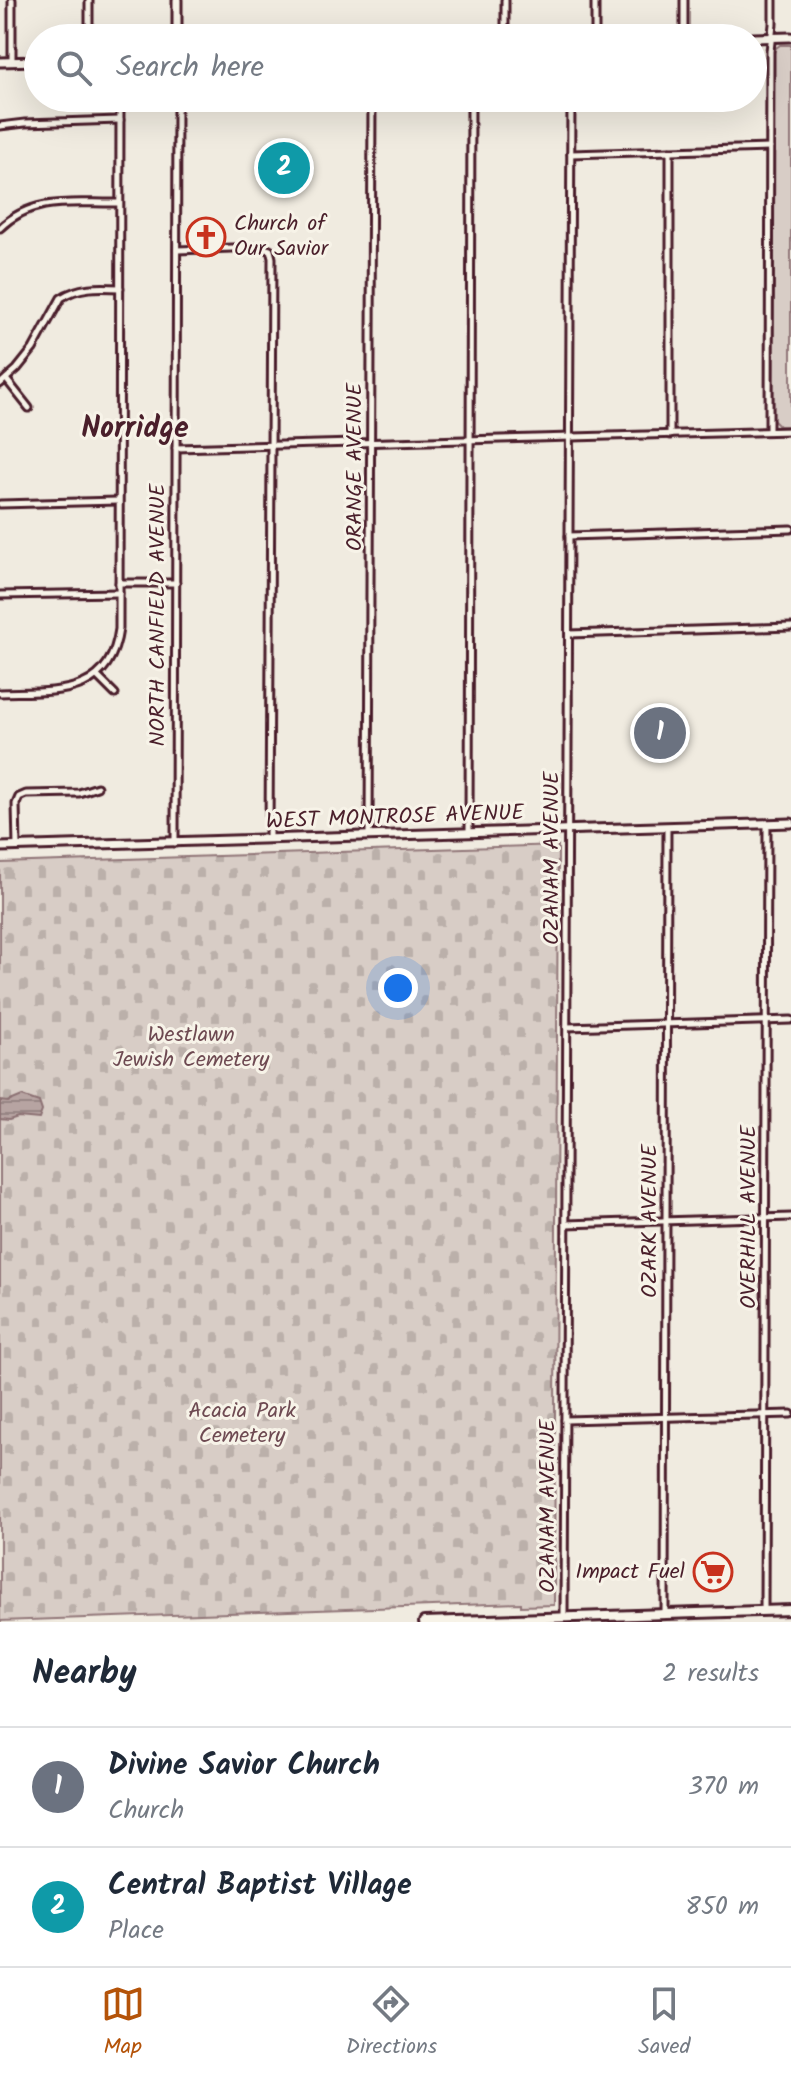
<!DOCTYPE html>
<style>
:root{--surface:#fff;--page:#f2f2f3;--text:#1f2937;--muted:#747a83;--line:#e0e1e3;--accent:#b45309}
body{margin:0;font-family:Kalam,sans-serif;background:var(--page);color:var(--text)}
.you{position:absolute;left:398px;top:988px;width:28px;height:28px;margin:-20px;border:6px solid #fff;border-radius:50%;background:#1a73e8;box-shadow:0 0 0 12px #1a73e833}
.badge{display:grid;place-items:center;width:52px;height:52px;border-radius:50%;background:var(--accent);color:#fff;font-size:26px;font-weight:700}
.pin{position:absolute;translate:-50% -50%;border:4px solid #fff;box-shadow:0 2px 8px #0006}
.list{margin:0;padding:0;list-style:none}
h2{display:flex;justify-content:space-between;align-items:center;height:104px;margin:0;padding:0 32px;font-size:34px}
h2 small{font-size:26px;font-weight:400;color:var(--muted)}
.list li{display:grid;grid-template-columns:52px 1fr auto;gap:24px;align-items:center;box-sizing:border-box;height:120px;padding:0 32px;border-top:2px solid var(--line)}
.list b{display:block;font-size:30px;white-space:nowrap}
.list p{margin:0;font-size:26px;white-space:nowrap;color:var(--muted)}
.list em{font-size:26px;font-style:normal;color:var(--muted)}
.icon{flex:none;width:44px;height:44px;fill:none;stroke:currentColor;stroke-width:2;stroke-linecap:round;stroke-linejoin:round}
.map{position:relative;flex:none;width:791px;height:1622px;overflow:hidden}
.search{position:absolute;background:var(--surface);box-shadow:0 8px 32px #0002;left:24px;right:24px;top:24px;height:88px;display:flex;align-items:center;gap:20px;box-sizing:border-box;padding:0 28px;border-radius:44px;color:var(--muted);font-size:30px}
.sheet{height:344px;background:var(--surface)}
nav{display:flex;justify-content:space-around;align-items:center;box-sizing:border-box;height:112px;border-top:2px solid var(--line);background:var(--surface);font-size:22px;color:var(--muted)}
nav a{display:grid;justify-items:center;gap:4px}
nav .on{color:var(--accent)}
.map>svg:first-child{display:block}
.green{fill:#d8cdc6;stroke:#917678;stroke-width:2}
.cemetery{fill:url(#cemetery-stones);stroke:#917678;stroke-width:2}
.water{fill:url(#water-rules);stroke:#8b6f72;stroke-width:2}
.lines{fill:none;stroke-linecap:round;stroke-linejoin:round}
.minor-casing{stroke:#4a1f2b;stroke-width:11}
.tertiary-casing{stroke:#4a1f2b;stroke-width:13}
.secondary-casing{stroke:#4a1f2b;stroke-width:13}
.primary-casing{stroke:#4a1f2b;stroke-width:14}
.minor{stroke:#f7f3e8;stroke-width:5}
.tertiary{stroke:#f7f3e8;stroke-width:7}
.secondary{stroke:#f7f3e8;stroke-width:7}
.primary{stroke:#f7f3e8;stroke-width:8}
.labels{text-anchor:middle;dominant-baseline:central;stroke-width:6;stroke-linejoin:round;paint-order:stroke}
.poi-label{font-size:22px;fill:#4a1f2b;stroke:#f7f3e8;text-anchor:start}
.street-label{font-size:22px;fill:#4a1f2b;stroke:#f7f3e8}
.park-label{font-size:22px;fill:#6e4a52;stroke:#f7f3e8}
.district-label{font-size:30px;font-weight:bold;fill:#4a1f2b;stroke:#f7f3e8}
</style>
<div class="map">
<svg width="791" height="1622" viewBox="0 0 791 1622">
<defs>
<pattern id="cemetery-stones" width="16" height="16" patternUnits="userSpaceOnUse" patternTransform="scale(2)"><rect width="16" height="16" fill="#d8cdc6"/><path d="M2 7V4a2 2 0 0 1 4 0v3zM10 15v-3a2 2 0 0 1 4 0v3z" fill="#bbb0aa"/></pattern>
<pattern id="water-rules" width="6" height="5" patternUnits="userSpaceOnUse" patternTransform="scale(2)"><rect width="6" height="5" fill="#b7a4a2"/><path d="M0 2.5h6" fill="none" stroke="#978584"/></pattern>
</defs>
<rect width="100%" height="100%" fill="#f0ebe0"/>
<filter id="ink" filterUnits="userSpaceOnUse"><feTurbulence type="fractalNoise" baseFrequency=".0125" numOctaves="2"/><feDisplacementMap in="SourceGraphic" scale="16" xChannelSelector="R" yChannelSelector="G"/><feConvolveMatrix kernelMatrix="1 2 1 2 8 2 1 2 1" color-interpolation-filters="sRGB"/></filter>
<g filter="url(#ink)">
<polygon class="green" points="780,45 791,45 791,426 779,426 773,420 774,53 776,48"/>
<polygon class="cemetery" points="558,845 554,1605 521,1606 521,1603 0,1621 0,863"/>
<polygon class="water" points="22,1096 39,1102 42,1111 39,1119 18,1117 9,1120 0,1119 0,1101 8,1102"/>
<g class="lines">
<g class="minor-casing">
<g id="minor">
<polyline points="505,0 505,38"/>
<polyline points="89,38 89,0"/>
<polyline points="595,38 595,0"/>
<polyline points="684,38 684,0"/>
<polyline points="12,62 12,0"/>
<polyline points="0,126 25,123 120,120"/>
<polyline points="670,151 670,435"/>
<polyline points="571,154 770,148"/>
<path d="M0,228C34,195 76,204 119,203"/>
<polyline points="177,250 260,247 270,250 272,258 269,839"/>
<polyline points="6,379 29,408"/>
<path d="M0,384L17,369L33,349L61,298C79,286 98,287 120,288"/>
<polyline points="769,431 770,51 773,24 773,0"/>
<polyline points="176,448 791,431"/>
<polyline points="0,504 118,501"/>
<polyline points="569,536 791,529"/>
<polyline points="119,583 176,583"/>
<polyline points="0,595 119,593"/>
<polyline points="569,634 791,627"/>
<polyline points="97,676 115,694"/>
<path d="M0,693C54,691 110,698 119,629L120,98"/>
<polyline points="469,833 471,98"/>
<polyline points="369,835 372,98"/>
<polyline points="175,843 177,98"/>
<polyline points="17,847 16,804 19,797 26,794 79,793 97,787"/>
<polyline points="567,1027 791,1020"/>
<polyline points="566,1224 791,1217"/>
<polyline points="565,1420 791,1414"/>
<polyline points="764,1611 767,824"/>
<polyline points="665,1614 667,827"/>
<polyline points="564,1616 571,98"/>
</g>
</g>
<g class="tertiary-casing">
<g id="tertiary">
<polyline points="177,38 177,0"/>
<polyline points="0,847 791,823"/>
</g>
</g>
<g class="secondary-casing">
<g id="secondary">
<polyline points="753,38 791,37"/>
<polyline points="0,62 38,61"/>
</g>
</g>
<g class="primary-casing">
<polyline id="primary" points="424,1622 791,1610"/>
</g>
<use href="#minor" class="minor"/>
<use href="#tertiary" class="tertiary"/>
<use href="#secondary" class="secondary"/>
<use href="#primary" class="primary"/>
</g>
</g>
<defs>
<g id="church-ring" transform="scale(2)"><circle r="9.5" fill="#f7f3e8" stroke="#c8321e" stroke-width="1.5"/><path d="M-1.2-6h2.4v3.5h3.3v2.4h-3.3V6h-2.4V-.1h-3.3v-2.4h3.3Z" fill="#c8321e"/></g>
<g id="supermarket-ring" transform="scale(2)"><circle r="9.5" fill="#f7f3e8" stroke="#c8321e" stroke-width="1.5"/><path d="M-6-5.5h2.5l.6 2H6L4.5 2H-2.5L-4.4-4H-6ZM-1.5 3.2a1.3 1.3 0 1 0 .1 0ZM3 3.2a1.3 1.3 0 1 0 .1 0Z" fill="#c8321e"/></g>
</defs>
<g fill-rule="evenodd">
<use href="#church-ring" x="206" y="237"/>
<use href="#supermarket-ring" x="713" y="1572"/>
</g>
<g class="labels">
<g class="poi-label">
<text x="234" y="224">Church of<tspan x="234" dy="25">Our Savior</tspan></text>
<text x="685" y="1572" text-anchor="end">Impact Fuel</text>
</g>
<g class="street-label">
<text transform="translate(355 467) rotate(-90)">ORANGE AVENUE</text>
<text transform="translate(158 615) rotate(-90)">NORTH CANFIELD AVENUE</text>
<text transform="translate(395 818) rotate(-2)">WEST MONTROSE AVENUE</text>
<text transform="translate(552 858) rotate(-90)">OZANAM AVENUE</text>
<text transform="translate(749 1217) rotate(-90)">OVERHILL AVENUE</text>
<text transform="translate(650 1221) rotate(-90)">OZARK AVENUE</text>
<text transform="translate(548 1506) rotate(-90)">OZANAM AVENUE</text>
</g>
<g class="park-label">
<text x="191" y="1035">Westlawn<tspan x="191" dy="25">Jewish Cemetery</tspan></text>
<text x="242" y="1411">Acacia Park<tspan x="242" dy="25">Cemetery</tspan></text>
</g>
<g class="district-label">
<text x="135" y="429">Norridge</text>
</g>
</g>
</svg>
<div class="you"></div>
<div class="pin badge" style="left:660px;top:733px;background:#6b7280">1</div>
<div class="pin badge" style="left:284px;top:168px;background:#0f9aa8">2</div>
<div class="search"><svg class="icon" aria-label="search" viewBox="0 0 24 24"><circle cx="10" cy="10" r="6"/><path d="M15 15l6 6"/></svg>Search here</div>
</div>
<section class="sheet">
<h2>Nearby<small>2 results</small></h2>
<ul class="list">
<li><span class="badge" style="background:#6b7280">1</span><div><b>Divine Savior Church</b><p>Church</p></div><em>370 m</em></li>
<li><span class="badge" style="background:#0f9aa8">2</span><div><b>Central Baptist Village</b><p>Place</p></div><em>850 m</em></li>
</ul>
</section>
<nav>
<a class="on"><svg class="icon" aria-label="map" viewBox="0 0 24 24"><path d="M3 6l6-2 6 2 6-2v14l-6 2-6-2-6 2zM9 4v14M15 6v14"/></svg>Map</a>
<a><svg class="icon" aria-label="directions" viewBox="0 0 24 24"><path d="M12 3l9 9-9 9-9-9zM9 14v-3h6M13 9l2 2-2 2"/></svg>Directions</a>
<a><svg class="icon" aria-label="saved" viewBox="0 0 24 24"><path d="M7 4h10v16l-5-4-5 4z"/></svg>Saved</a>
</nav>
